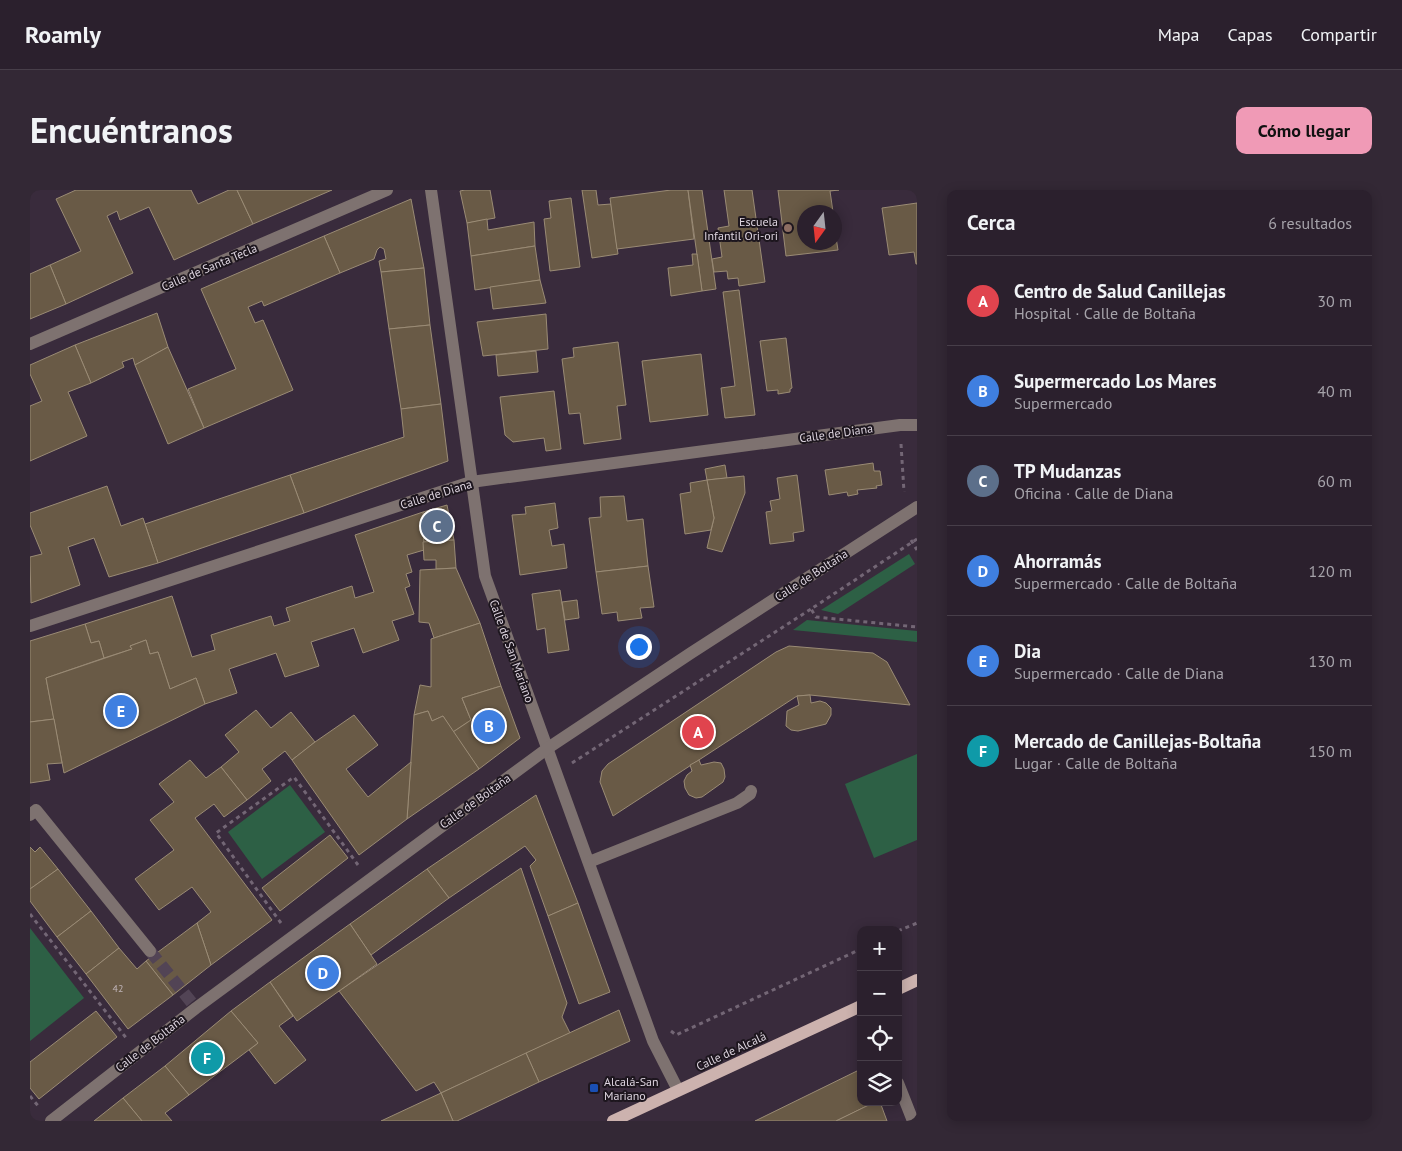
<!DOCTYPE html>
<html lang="es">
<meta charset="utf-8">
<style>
:root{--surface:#2b202d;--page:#332835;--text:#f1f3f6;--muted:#a6a3aa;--line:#473e49;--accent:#f09ab6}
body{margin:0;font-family:"PT Sans",sans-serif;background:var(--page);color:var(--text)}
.controls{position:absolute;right:15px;bottom:15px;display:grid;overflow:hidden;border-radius:10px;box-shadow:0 2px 12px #0003}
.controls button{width:45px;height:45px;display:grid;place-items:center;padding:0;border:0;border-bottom:1px solid var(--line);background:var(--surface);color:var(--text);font:25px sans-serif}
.compass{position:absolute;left:767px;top:15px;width:45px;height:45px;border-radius:50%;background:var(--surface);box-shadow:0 2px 12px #0003;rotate:195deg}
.you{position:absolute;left:608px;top:456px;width:18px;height:18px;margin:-12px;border:4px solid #fff;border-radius:50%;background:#1a73e8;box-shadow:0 0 0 8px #1a73e833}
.badge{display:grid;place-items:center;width:32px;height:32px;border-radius:50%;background:var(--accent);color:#fff;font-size:16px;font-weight:700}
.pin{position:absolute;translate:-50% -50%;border:2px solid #fff;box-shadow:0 1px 5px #0006}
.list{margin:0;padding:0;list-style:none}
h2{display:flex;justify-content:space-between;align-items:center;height:65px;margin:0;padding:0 20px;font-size:21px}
h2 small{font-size:16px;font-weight:400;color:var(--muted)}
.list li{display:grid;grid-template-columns:32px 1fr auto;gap:15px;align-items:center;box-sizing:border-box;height:90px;padding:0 20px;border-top:1px solid var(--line)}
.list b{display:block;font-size:19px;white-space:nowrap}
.list p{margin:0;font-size:16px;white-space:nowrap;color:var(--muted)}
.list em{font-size:16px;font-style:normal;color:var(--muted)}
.icon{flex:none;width:28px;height:28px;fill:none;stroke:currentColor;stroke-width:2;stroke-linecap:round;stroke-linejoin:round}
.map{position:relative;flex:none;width:887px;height:931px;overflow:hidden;border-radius:10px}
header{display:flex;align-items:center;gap:30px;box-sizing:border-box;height:70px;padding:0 25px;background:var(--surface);border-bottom:1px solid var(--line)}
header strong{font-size:24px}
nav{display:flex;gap:28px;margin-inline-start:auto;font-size:18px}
.intro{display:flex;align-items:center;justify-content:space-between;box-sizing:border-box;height:120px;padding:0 30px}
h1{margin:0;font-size:35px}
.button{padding:12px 22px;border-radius:10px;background:var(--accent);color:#111;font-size:18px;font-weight:700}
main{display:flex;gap:30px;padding:0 30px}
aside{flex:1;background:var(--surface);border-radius:10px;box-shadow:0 2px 12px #0003}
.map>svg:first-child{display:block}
.green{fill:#2d6045}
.building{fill:#695a46;stroke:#9a8b75}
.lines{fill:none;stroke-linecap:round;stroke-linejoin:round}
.minor-tunnel{stroke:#524455;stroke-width:12;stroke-dasharray:12 6;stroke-linecap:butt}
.path{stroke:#736675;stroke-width:3;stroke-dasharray:4 4;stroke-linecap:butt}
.minor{stroke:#7e7270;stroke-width:12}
.major{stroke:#ccb2ae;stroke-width:12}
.education-dot{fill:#8d6e63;stroke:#1d161e;stroke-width:2}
.transit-dot{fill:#1a4fb4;stroke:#1d161e;stroke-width:2}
.labels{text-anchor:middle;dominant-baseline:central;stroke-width:4;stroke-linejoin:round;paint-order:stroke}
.number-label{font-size:10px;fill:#c1b6ba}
.poi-label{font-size:12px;fill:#ded5e0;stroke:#1d161e;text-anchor:end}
.street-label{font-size:12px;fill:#ded5e0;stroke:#1d161e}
</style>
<header>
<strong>Roamly</strong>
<nav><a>Mapa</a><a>Capas</a><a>Compartir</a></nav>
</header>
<div class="intro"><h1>Encuéntranos</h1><a class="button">Cómo llegar</a></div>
<main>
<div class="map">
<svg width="887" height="931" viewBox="0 0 887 931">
<rect width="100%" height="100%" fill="#392b3c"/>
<g class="green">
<polygon points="879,364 885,374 808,424 791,420"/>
<polygon points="777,430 887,441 887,452 763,440"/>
<polygon points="887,564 887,650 844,668 815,594"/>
<polygon points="260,595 295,642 232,689 198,642"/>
<polygon points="0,738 54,808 0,851"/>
</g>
<g class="building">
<polygon points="46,0 161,0 168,14 199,0 207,0 223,34 144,70 119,17 90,30 87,21 77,26 103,83 36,114 20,75 51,61 26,9"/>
<polygon points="207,0 302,0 223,34"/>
<polygon points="435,0 460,0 465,28 437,33 430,1"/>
<polygon points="552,0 566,0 568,15 581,14 588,64 562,68"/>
<polygon points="641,0 658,0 664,49 587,59 580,8"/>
<polygon points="658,0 672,0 686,99 672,101"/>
<polygon points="694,0 722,0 735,92 709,96 708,88 698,89 697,81 684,82 682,69 692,67 688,38 699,36"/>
<polygon points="748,0 809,0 800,1 803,22 774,22 774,52 804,52 804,35 808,60 756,66"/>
<polygon points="541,8 550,77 520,81 514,29 521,28 519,11"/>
<polygon points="381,9 394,78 351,82 349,71 356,69 354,59 350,57 347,60 344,69 310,83 294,46"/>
<polygon points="887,13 887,74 886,74 884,62 859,65 852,18"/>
<polygon points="457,29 458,40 504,32 505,56 441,66 437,33"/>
<polygon points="294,46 310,83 234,116 232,111 218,117 225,133 233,130 263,200 174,238 158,199 206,179 171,99"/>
<polygon points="505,56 510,90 445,100 441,66"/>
<polygon points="662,64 667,64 672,101 641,106 638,78 663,75"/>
<polygon points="20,75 36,114 0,129 0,84"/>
<polygon points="394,78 400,135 359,139 351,82"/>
<polygon points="510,90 516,113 463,119 460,97"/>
<polygon points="709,100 725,225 695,228 691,198 705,196 693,102"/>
<polygon points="127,123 138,157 105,175 103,168 92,172 94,177 61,193 45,155"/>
<polygon points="516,124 518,159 453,166 447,132"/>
<polygon points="400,135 411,214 371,219 359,139"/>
<polygon points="756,148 762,198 760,199 760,202 748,204 748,200 737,201 730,151"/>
<polygon points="588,152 596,215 587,216 591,249 554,254 550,223 539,224 532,169 544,167 543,158"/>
<polygon points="45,155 61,193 38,202 57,246 0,271 0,216 12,211 0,184 0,175"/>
<polygon points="138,157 174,238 138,254 105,175"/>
<polygon points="506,161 508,182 468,186 466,165"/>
<polygon points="671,164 678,225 620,232 612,171"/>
<polygon points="524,201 531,259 516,261 514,248 483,252 475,245 470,207"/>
<polygon points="411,214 418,271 274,323 260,285 374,247 371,219"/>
<polygon points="843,273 844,281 850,281 852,295 846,296 847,298 827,300 828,304 818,306 817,302 799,305 795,280"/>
<polygon points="695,275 697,288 677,290 675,279"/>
<polygon points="260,285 274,323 128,373 115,334"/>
<polygon points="767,285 774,341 763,343 764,351 740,354 736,322 742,321 740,311 750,309 747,288"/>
<polygon points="714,286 715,303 692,362 677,358 684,328 677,290"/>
<polygon points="677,290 684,328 681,340 655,344 650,304 661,302 660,293"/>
<polygon points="77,296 91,336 113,328 128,373 79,387 64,348 38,357 50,395 1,413 0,367 12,364 0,335 0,323"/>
<polygon points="594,306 597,331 613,329 618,376 566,382 559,328 571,327 570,307"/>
<polygon points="525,313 528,338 519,340 522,356 534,354 537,378 490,385 482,325 496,324 495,317"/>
<polygon points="417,315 424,350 393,352 393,322"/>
<polygon points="393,322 394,360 377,365 382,382 376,384 380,396 375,398 384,424 362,431 369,450 333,463 324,438 281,452 289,476 255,487 246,463 199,479 207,503 175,514 166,488 140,499 128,462 120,464 116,450 100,456 102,459 74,468 69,451 61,453 55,434 142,406 162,467 185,460 181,445 241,426 244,436 260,431 256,418 322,396 325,408 344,402 325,345"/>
<polygon points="424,350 426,378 406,379 406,370 394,370 393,352"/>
<polygon points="618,376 624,417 610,418 612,428 588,431 587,422 572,424 566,382"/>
<polygon points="426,378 450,433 404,448 399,433 389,432 390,380"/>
<polygon points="530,400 539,460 518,463 515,438 507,440 502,404"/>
<polygon points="547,410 549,428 535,430 532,412"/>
<polygon points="450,433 471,496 432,508 441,530 423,542 413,526 402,531 398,521 384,525 390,495 401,497 401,449"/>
<polygon points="55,434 61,453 69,451 74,468 16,488 24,529 0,532 0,451"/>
<polygon points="116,450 120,464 128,462 140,499 166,488 175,514 34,583 16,488 102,459 100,456"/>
<polygon points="759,456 843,463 857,472 880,515 780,505 767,506 583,626 570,592 572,581 578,574 746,462"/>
<polygon points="471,496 490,548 449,579 423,542 441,530 432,508"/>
<polygon points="780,505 781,513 790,511 796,513 801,518 801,525 796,534 768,541 761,540 756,536 757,521 769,515 767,506"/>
<polygon points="226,520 241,538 261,522 285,552 262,570 255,561 232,579 241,591 217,610 191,577 209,562 195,545"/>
<polygon points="398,521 402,531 413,526 449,579 377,629 384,525"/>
<polygon points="324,525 348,555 316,579 338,607 381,572 377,629 329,665 262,570 285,552"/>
<polygon points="24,529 32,573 17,574 20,590 0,593 0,532"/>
<polygon points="160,570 176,588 191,577 217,610 194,627 184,614 165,628 242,730 181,775 167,733 181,722 162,697 129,720 105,689 144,660 120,630 144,612 129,594"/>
<polygon points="669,570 671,575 684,572 691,573 694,579 695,587 693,592 672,607 666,608 659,605 655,598 654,591 657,585 662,581 660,575"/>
<polygon points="506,605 548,713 518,726 500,676 506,670 495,656 419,708 397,679"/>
<polygon points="300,645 318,668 250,721 232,698"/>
<polygon points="0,657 5,662 10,657 28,679 0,699"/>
<polygon points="491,678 537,813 532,827 540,843 411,903 404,892 386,901 309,801"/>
<polygon points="28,679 61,721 27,747 0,711 0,699"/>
<polygon points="397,679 419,708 341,765 320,734"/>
<polygon points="548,713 580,802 549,814 518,726"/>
<polygon points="61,721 89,758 56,784 27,747"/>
<polygon points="167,733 181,775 143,805 116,771"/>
<polygon points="320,734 347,774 267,831 240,792"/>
<polygon points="89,758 107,779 116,771 143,805 98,839 56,784"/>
<polygon points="240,792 263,826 249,836 276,870 245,894 219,860 228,853 201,821"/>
<polygon points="589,820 600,851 509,892 496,863"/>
<polygon points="66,821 87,847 9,909 0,898 0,872"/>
<polygon points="201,821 228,853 159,905 135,876"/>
<polygon points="496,863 509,892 427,931 423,931 411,903"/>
<polygon points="135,876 159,905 135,923 142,931 112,931 93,908"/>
<polygon points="831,879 831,912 845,912 806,931 725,931"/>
<polygon points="411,903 423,931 351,931"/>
<polygon points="93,908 112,931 64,931"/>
<polygon points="845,912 850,912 857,931 806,931"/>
</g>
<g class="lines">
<polyline class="minor-tunnel" points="120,761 166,818"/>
<g class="path">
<polyline points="871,254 874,302"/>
<polyline points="887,349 781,419 786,427 887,437"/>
<polyline points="881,350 887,360"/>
<polyline points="542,573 781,419"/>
<polyline points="0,724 97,849"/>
<polyline points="251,733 186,643 264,587 328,675"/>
<polyline points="868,741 887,733"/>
<polyline points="641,841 646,845 831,759"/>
<polyline points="0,906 9,917"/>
</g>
<g class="minor">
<polyline points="401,0 455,386 623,851 648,900"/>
<polyline points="0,154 357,0"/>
<polyline points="0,436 441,292 870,235 887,235"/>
<polyline points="0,625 6,620 120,761"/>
<polyline points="559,672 707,613 720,604 721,601"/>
<polyline points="868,893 883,931"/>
<polyline points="21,931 166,818 518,558 661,463 887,317"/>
</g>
<g class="major">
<polyline points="868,799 887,790"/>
<polyline points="583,931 831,816"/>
</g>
</g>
<circle class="education-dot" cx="758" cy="38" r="5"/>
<rect class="transit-dot" x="559" y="893" width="10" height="10" rx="2.5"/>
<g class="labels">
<g class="number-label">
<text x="88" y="798">42</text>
</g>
<g class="poi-label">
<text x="748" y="31">Escuela<tspan x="748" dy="14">Infantil Ori-ori</tspan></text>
<text x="574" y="891" text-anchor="start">Alcalá-San<tspan x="574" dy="14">Mariano</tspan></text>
</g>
<g class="street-label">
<text transform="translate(179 77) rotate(-23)">Calle de Santa Tecla</text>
<text transform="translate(806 243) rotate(-8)">Calle de Diana</text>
<text transform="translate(406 304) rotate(-17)">Calle de Diana</text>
<text transform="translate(781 385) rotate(-33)">Calle de Boltaña</text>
<text transform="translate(482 461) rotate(70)">Calle de San Mariano</text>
<text transform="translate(445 611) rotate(-36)">Calle de Boltaña</text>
<text transform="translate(120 853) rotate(-38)">Calle de Boltaña</text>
<text transform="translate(701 861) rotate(-25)">Calle de Alcalá</text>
</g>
</g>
</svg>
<div class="controls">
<button>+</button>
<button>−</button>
<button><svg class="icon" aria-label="locate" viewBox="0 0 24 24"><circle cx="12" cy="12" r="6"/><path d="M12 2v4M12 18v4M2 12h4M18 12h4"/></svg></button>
<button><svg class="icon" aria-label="layers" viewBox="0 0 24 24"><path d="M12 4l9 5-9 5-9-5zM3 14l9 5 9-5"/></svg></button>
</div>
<svg class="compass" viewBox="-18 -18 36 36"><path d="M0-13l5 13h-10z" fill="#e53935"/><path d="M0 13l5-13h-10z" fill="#a6a3aa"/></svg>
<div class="you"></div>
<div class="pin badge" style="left:668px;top:542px;background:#e0444e">A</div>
<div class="pin badge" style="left:459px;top:536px;background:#3f7fe0">B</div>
<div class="pin badge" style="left:407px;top:336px;background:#5c6f8a">C</div>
<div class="pin badge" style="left:293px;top:783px;background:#3f7fe0">D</div>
<div class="pin badge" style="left:91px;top:521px;background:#3f7fe0">E</div>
<div class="pin badge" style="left:177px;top:868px;background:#0f9aa8">F</div>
</div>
<aside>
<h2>Cerca<small>6 resultados</small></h2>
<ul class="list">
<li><span class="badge" style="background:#e0444e">A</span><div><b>Centro de Salud Canillejas</b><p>Hospital · Calle de Boltaña</p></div><em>30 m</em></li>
<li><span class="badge" style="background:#3f7fe0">B</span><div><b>Supermercado Los Mares</b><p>Supermercado</p></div><em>40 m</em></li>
<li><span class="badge" style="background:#5c6f8a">C</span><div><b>TP Mudanzas</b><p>Oficina · Calle de Diana</p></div><em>60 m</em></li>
<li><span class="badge" style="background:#3f7fe0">D</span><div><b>Ahorramás</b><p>Supermercado · Calle de Boltaña</p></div><em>120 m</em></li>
<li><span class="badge" style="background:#3f7fe0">E</span><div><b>Dia</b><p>Supermercado · Calle de Diana</p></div><em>130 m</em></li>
<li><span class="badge" style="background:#0f9aa8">F</span><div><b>Mercado de Canillejas-Boltaña</b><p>Lugar · Calle de Boltaña</p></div><em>150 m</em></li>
</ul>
</aside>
</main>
